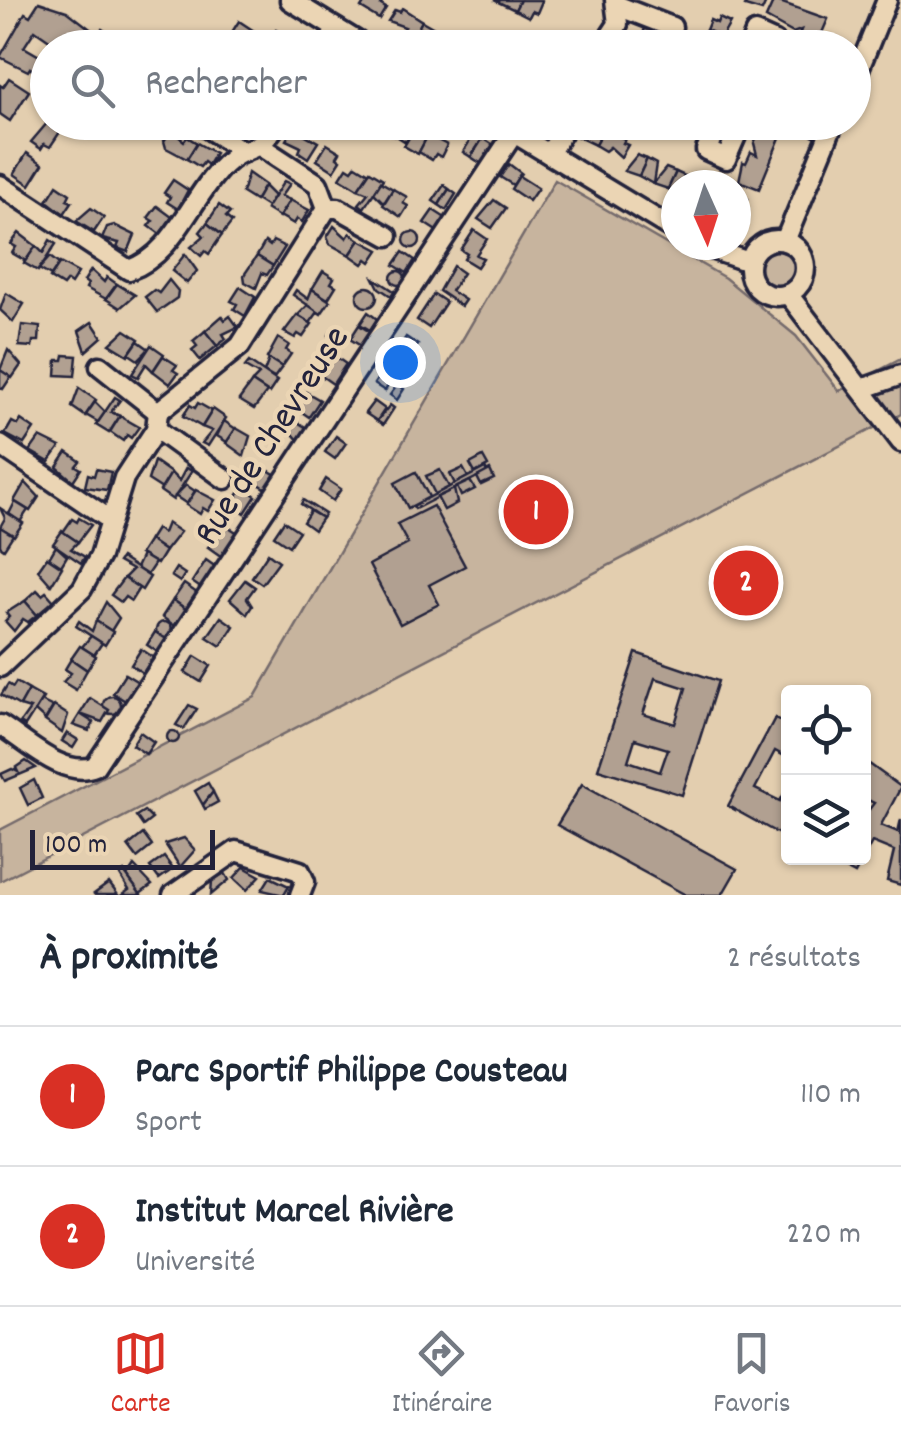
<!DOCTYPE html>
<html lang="fr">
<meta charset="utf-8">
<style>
:root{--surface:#fff;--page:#f6f6f7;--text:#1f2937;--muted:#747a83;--line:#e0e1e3;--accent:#d93025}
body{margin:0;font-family:Dekko,sans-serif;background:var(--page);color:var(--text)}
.controls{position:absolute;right:30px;bottom:30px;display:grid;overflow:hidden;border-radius:10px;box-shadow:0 2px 8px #0004}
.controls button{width:90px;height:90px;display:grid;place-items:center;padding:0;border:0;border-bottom:2px solid var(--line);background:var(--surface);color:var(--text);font:50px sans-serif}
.compass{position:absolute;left:661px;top:170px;width:90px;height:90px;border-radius:50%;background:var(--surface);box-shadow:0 2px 8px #0004;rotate:177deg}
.scale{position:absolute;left:30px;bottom:25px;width:185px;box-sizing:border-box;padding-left:10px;border:5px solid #22223b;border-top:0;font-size:28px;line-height:35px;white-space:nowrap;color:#22223b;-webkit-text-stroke:8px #ebd5b4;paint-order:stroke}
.you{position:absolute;left:400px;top:362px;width:35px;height:35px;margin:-25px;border:8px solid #fff;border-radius:50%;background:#1a73e8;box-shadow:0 0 0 15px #1a73e833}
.badge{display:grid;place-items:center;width:65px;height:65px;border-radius:50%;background:var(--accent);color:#fff;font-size:32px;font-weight:700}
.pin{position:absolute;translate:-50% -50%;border:5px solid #fff;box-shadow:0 2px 10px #0006}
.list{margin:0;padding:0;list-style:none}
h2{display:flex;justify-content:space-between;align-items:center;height:130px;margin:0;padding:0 40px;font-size:42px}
h2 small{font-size:32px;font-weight:400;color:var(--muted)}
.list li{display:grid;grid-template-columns:65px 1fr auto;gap:30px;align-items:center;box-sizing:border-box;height:140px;padding:0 40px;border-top:2px solid var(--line)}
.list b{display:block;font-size:38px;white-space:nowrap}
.list p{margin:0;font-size:32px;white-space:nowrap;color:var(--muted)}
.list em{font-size:32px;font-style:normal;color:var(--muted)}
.icon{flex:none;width:55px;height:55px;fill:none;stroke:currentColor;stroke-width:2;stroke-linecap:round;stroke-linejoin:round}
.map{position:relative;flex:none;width:901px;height:895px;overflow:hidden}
.search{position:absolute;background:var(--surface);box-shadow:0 2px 8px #0004;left:30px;right:30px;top:30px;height:110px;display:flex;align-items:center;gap:25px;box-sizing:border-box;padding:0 35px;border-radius:55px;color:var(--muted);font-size:38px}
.sheet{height:410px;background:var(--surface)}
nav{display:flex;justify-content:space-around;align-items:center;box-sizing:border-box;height:140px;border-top:2px solid var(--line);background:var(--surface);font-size:28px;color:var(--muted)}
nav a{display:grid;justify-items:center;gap:5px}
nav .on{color:var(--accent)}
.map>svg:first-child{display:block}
.green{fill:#c7b49e;stroke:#746b6c;stroke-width:2.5}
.building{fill:#b1a091;stroke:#22223b;stroke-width:2.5;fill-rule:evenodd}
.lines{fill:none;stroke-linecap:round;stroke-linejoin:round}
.minor-casing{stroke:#22223b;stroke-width:25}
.minor{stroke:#ebd5b4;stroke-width:18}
.labels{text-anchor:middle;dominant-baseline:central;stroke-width:9;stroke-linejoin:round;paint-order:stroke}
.street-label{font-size:38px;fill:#22223b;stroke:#ebd5b4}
</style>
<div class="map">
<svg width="901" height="895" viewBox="0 0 901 895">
<rect width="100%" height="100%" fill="#e3ceaf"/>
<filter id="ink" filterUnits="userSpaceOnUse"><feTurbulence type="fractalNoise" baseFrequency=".01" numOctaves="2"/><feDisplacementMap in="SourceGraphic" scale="20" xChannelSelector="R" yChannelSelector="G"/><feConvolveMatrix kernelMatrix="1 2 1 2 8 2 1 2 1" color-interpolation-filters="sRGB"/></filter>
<g filter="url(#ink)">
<g class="green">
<polygon points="555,180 725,278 796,336 839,391 901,359 901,414 0,881 0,830 255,697"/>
<circle cx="778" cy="268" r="22"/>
</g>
<g class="building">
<polygon points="383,0 381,5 386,8 379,19 361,8 366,0"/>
<polygon points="494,0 520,0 515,10"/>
<polygon points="520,0 541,0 542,1 537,13 532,11 529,17 515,10"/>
<polygon points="747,0 767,0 762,11 745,6"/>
<polygon points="774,0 828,19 816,47 801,45 797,40 801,30 793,33 766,18"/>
<polygon points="39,2 67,11 98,35 102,29 114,37 107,48 61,48 35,30 24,47 48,61 48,84 30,68 28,71 0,57 25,13 30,16"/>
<polygon points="402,8 422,21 413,38 402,31 405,27 388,21 395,10 400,12"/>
<polygon points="719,18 730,23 722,37 706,30 710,20 717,23"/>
<polygon points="239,21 257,33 248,48 233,41 237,35 232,32"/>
<polygon points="422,21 436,29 431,48 413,38"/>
<polygon points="648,21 664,34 658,48 640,41"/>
<polygon points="458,29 472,37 466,48 443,44"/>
<polygon points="276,30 281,33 273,45 280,48 265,48"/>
<polygon points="706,30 722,37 719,48 707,47 709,42 701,39"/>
<polygon points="473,34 486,42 483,48 466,48"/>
<polygon points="256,35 265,40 265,48 248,48"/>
<polygon points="9,78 29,91 10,121 0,114 0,85 3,87"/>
<polygon points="382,122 402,122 394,136 379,128"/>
<polygon points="402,122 412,132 406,142 395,135"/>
<polygon points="426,122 419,132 428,135 418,154 404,146 418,122"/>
<polygon points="591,122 604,129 595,145 576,136 582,125 587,127"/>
<polygon points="763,122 786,123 759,189 739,181 743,162 746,163 751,152 757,155 754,143 759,132 755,131"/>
<polygon points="66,123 50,147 44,144 41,149 31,142 48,122"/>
<polygon points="293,128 318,142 308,158 299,152 301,147 286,140"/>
<polygon points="604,129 625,139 623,143 628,145 621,157 610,147 605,151 595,145"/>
<polygon points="171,130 184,141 187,137 197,143 187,159 166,148 164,141"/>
<polygon points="475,132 483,138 471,157 463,152"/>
<polygon points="428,135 447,145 441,157 436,154 432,160 419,152"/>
<polygon points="483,138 498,148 488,168 471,157"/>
<polygon points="197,143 215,153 208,165 204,162 200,167 187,159"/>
<polygon points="327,144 340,152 337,157 341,160 334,171 317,160"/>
<polygon points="27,153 43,164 30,185 14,174"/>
<polygon points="637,155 647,159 639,176 624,171"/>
<polygon points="647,159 656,164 653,184 639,176"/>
<polygon points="509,164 521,173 513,185 500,177"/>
<polygon points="356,165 369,173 358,189 340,178 347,167 352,170"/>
<polygon points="666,168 676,172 668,189 653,184"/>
<polygon points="370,171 383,179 364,208 359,204 368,193 358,189"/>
<polygon points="676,172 685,176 684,185 676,185 676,192 668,189"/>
<polygon points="248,173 265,185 255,201 242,193"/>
<polygon points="519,176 538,188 529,201 511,189"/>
<polygon points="173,180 188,190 178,209 167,202 170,197 164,193"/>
<polygon points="284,181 290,184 281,196 290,200 279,217 266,209"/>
<polygon points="381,182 393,189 384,203 374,193"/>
<polygon points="57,185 70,194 67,200 72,202 64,214 47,201"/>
<polygon points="444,185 449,189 439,205 433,201"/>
<polygon points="264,186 274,196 267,207 256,200"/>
<polygon points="393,189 407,197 403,203 408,206 401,217 383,205"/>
<polygon points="449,189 456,194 446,210 439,205"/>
<polygon points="736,190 748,199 739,219 736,217"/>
<polygon points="290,200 309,210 302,222 297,219 294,224 280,216"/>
<polygon points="494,200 506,208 492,228 478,219"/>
<polygon points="219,205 230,213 226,217 232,222 222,235 207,223"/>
<polygon points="157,206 172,217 160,234 149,226 153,221 148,218"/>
<polygon points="91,208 104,217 94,232 76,221"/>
<polygon points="433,210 447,219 438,232 424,223"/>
<polygon points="207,223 222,235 209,254 205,251 201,256 191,247 204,236 200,232"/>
<polygon points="114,225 135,235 128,252 117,248 119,243 102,239 107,227"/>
<polygon points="334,226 347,238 350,233 360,240 350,255 330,244 327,237"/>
<polygon points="474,230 487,239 476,255 483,258 477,267 464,259 467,254 461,250"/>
<circle cx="412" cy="240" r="8"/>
<polygon points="19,233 36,246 26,261 12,253 16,247 11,244"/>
<polygon points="50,240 56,244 38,271 24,263 36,246 43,253"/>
<polygon points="360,240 379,250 371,262 367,259 363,264 350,255"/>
<polygon points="273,241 285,247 273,266 257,256 265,242 270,246"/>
<polygon points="403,252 415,260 407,273 394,265"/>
<polygon points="185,254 197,271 187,283 172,271"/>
<polygon points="257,256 273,266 267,275 262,273 256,288 245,282 244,275"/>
<polygon points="50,257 59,264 51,276 39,269"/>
<polygon points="60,263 78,273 71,284 67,281 63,286 50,278"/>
<polygon points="453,266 463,273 451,291 465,300 461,306 439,291"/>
<polygon points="91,270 104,282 107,277 117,284 106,299 86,288 88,284 84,281"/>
<circle cx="398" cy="278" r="7"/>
<polygon points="323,271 334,278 331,283 336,286 328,299 312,289"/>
<polygon points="374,278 394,291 391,296 379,288"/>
<polygon points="169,280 178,291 177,298 157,312 145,297 154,290 159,293"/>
<polygon points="117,284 135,295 120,308 106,299"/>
<polygon points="240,287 255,297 245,316 234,309 237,304 231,301"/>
<circle cx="367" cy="297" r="10"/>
<polygon points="312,289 330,301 321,314 293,295 296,290 308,299"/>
<polygon points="6,293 24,304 13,322 0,310"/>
<polygon points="434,294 446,302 429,328 417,320"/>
<polygon points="308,305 318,312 310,323 298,315"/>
<polygon points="368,312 377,319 370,330 360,324"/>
<polygon points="297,315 312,324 303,337 298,334 295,338 284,332"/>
<polygon points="222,316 225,320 230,316 238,327 223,334 226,339 217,346 205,331"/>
<polygon points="92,322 102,337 86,351 79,331"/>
<polygon points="22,325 40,327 39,341 33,341 32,347 19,346"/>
<polygon points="359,325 370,332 361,346 350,339"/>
<polygon points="332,329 345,338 342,343 329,335"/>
<polygon points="125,330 139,339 128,355 110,344"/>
<polygon points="205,331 217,346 200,360 192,350 197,346 193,341"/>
<polygon points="406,337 418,345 408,360 396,352"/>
<polygon points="278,338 289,345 286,350 291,354 282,367 267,358"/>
<polygon points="138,341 149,349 138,360 129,354"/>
<polygon points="151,345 164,354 153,371 146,364 138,377 132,374"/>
<polygon points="8,350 21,365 12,378 0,370"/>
<polygon points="64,355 77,356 75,376 56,375 57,360 63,360"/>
<polygon points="333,355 346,364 333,384 320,375"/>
<polygon points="163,356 177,365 173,370 178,373 170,384 153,371"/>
<polygon points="269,359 282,367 274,378 264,372"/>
<polygon points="249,362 277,381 269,393 252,382 259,375 245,367"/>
<polygon points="0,370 11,377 3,389 0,387"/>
<polygon points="382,372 392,379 385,391 374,384"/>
<polygon points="252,382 267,392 254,409 239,400"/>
<polygon points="398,384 404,389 397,400 390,395"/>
<polygon points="79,388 96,400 85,416 72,407"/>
<polygon points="306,392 320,400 309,417 296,408"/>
<polygon points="115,397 120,400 111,412 120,416 109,433 96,425"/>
<polygon points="374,401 385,409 377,421 365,413"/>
<polygon points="95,402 105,412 98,422 86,415"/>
<polygon points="198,403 212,411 202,427 183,416 190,405 195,408"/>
<polygon points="390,405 394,408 383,425 377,421"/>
<polygon points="213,409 226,418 208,446 202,443 212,431 202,427"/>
<polygon points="120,416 139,427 131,438 127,435 123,441 110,432"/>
<polygon points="21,420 34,429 24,444 5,434 12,422 18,425"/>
<polygon points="294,420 307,428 299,441 289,429"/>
<polygon points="224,421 236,429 227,442 217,436"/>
<polygon points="236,428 250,436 244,456 226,443"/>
<polygon points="336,436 346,443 335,459 325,452"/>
<polygon points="40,437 60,447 49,462 30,451"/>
<polygon points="67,452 80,461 76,466 81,469 73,481 57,467"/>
<polygon points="483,457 488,466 475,473 470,464"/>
<polygon points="154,461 171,473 162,489 148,480"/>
<polygon points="263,467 276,475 267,489 254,481"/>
<polygon points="186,468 192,471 173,500 160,491 171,473 179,481"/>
<polygon points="463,468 468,477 455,484 450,474"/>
<polygon points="485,468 487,472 415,509 413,506"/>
<polygon points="96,469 111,472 107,490 85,487 88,474 94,476"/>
<polygon points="440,470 449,487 435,494 426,476"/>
<polygon points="490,470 494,479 481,485 477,477"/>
<polygon points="416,472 429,497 408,508 395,483"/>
<polygon points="326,479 341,489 333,501 319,491"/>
<polygon points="470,481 475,489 461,496 457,487"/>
<polygon points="25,482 39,497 30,511 14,501"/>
<polygon points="186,485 195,491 187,504 175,496"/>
<polygon points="243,487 256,496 245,513 232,504"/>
<polygon points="454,489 457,503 444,510 437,497"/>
<polygon points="196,490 215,500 208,511 203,508 200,514 186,505"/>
<polygon points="303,500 325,514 322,518 301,504"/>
<polygon points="15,502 28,510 20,522 9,514"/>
<polygon points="433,506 465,566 429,585 439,604 400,624 369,565 408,544 397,524"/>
<polygon points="0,508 23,523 14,536 0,527 5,518"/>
<polygon points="310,511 322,518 314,530 303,522"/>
<polygon points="223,513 232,519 227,526 238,533 222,557 208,547 226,528 217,522"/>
<polygon points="79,518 91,525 78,542 63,532 72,519 77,522"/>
<polygon points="284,521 299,531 289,546 274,536"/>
<polygon points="167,523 180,532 165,551 149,540 156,529 163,533"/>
<polygon points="0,527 13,535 4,549 0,546"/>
<polygon points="62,531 78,542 71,549 85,557 81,563 53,544"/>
<polygon points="149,540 165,551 157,564 140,554"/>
<polygon points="56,546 67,556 61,566 49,558"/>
<polygon points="268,553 279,561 262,584 252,577"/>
<polygon points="142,555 155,563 147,575 136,568"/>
<polygon points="47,557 62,567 51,585 38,570"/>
<polygon points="121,558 150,577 142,590 124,578 132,570 118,562"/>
<polygon points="206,560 216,567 202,589 192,582"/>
<polygon points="176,568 185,574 180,582 171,576"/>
<polygon points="124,578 139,588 131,601 125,597 121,602 111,595"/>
<polygon points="245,580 255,587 247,598 252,606 247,614 230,599"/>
<polygon points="184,584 197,593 187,610 173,600"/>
<polygon points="37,590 42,595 46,592 54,601 37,615 25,601"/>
<polygon points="173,600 187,610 175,626 162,617"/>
<polygon points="25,601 37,615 28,622 23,619 14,631 5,621 9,617 6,613"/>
<polygon points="106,602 119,618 111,631 96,621"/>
<polygon points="221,617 234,626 221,646 207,637"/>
<polygon points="79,621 92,631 96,621 113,632 105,645 76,626"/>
<circle cx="164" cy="630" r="8"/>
<polygon points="155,632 168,640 159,653 147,645"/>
<polygon points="91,636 102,643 94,655 82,647"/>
<polygon points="80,646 96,656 87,670 71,659"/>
<polygon points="141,649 153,657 143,673 131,665"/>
<path d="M636,653L718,681L682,795L598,769ZM655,678L686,688L675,724L643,714ZM635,739L668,749L660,772L628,761Z"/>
<polygon points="195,656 211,666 201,682 185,672"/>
<polygon points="71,659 87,670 76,690 63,682 71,673 65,669"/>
<polygon points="125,674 138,682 127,702 113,693"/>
<polygon points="16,682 29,690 20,706 1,695 8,684 13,687"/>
<polygon points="29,690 43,698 25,726 20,723 30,709 20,706"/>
<circle cx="112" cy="705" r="9"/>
<polygon points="90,698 109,710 102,722 80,714"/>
<polygon points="41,701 53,707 45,720 35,711"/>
<polygon points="189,705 197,709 184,729 176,725"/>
<polygon points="54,706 68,715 62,733 45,721"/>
<polygon points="80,714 94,723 89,731 73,725"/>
<polygon points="775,718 788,725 788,758 775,751 755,789 780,801 785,792 788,794 788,839 728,806"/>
<circle cx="173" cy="737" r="6"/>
<polygon points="140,732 154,742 146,754 132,745"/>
<polygon points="67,733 78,740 73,748 62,741"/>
<polygon points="26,761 36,768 5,781 1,774 12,769 18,772 16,768"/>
<polygon points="868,763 901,787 881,825 898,832 901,819 901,885 887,881 894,851 872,842 855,874 824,858 864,858 864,816 874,803 864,798 864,766"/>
<polygon points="34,780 42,798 28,805 20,788"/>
<polygon points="208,783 213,792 203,805 195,791"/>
<polygon points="582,784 737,869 722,895 686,895 557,825"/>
<polygon points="213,792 218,802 205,809 203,805"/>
<polygon points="144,811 152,819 143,826 136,816"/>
<polygon points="143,834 152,846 137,858 128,846"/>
<polygon points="184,838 195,850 180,867 165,844"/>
<polygon points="164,857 173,869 159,879 150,867"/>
<polygon points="134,866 152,885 140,894 127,876"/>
<polygon points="244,867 260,876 247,890 234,878"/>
<polygon points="124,872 127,876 141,895 122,895 129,890 120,875"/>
<polygon points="225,873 229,880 211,895 212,880"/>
<polygon points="270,877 289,886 284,895 262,890"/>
<polygon points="109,883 118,895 95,895 94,894"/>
</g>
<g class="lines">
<g class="minor-casing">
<g id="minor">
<polyline points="290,0 368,48"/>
<polyline points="618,6 672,27"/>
<polyline points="325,48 337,29"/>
<polyline points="602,48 618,24 615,0"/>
<polyline points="749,48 755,33 775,42 773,48"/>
<polyline points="854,81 887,0"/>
<polyline points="198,122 244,152"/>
<polyline points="496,122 676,231"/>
<polyline points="720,122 706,150 726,159 742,122"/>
<polyline points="811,122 830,131"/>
<polyline points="549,154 569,122"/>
<path d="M0,185L129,270C175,254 190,198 224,165C248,142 255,159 278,122"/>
<polyline points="327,208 338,208 388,236"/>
<circle cx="777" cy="268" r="28"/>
<polyline points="785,241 834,122"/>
<polyline points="699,245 749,262"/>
<polyline points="788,294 901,442"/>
<polyline points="100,366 158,412"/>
<polyline points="862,389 901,375"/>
<polyline points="156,429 225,479"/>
<polyline points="0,445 109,519"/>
<polyline points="0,667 82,589 100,556 124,478 156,429 158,412 240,346 327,208 318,184 263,148"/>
<path d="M0,725C26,741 64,779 95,766L514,133"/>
<polyline points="173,895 236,851 300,871 305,882 300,895"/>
</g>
</g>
<use href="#minor" class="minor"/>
</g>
</g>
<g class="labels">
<g class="street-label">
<text transform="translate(274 437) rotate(-57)">Rue de Chevreuse</text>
</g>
</g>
</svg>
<div class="controls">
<button><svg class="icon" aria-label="locate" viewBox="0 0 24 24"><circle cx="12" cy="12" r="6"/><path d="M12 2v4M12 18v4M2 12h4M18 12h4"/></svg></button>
<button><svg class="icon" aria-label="layers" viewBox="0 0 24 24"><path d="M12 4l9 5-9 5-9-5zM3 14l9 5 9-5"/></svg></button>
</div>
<svg class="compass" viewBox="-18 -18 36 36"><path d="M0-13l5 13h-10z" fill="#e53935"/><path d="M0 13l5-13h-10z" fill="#747a83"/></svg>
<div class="scale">100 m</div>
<div class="you"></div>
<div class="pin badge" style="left:536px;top:512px">1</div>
<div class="pin badge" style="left:746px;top:583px">2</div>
<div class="search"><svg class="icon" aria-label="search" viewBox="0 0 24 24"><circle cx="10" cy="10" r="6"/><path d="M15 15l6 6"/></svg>Rechercher</div>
</div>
<section class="sheet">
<h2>À proximité<small>2 résultats</small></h2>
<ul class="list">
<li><span class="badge">1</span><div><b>Parc Sportif Philippe Cousteau</b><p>Sport</p></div><em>110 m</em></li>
<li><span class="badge">2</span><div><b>Institut Marcel Rivière</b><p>Université</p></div><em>220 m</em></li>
</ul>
</section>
<nav>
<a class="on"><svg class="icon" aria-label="map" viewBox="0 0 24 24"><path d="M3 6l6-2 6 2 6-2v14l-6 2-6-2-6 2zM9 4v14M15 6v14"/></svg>Carte</a>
<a><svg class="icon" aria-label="directions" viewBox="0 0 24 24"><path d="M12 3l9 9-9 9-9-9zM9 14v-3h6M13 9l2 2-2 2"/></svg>Itinéraire</a>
<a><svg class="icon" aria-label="saved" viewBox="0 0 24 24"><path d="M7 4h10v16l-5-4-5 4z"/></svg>Favoris</a>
</nav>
